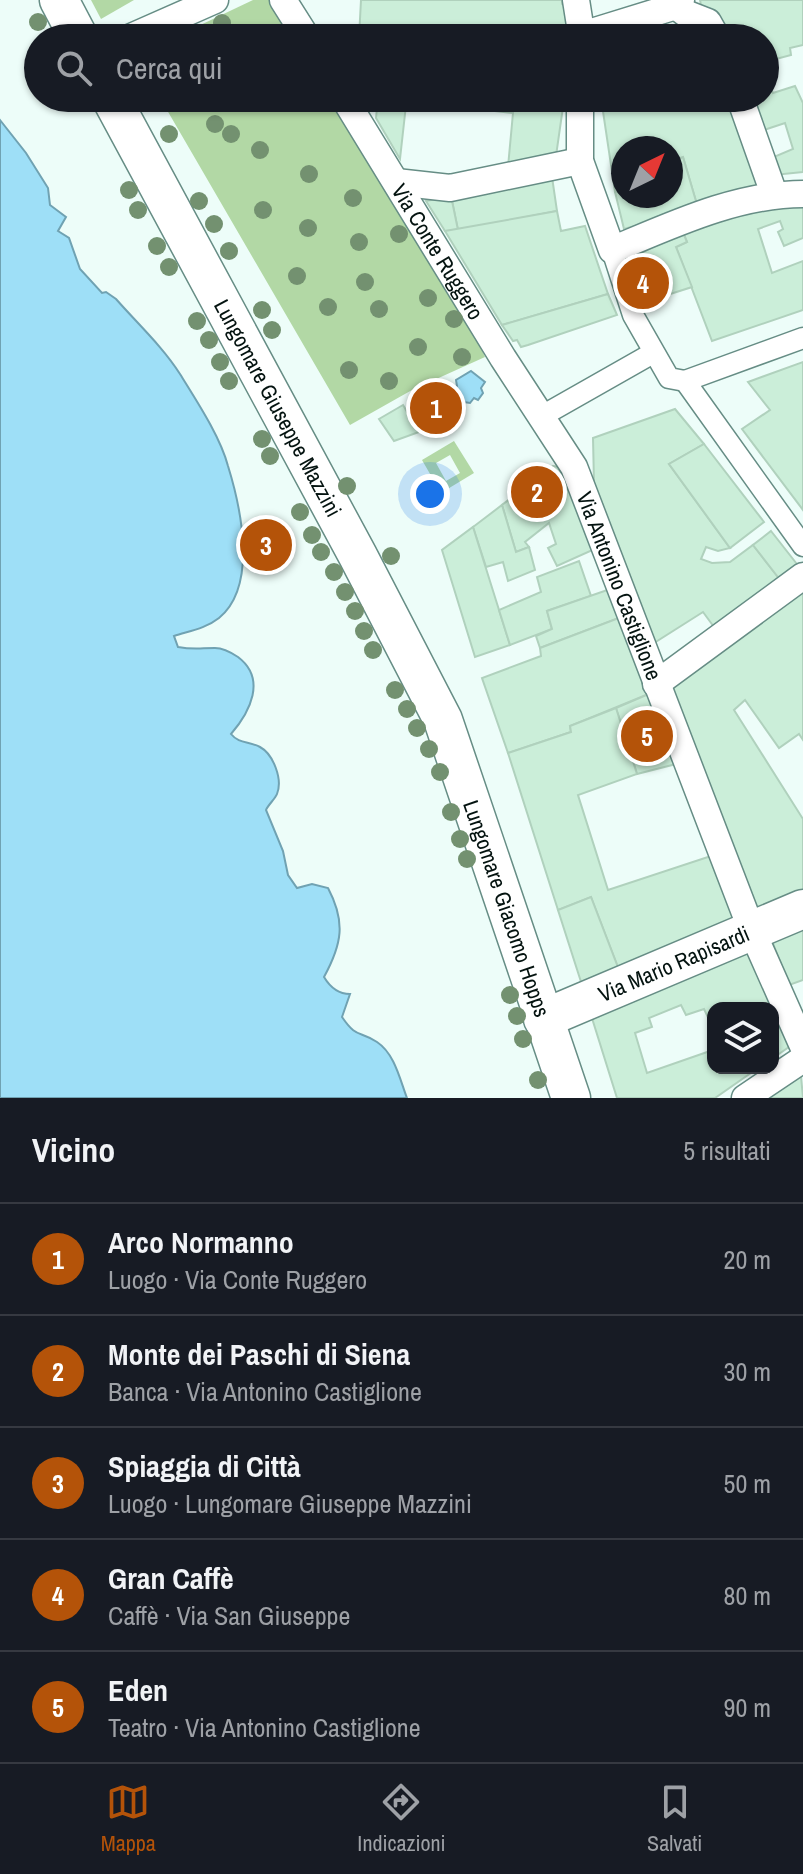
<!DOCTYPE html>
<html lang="it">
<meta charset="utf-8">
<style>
:root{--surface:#171b24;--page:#20242c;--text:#f1f3f6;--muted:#9ea1a6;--line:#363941;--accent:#b45309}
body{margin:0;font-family:"Archivo Narrow",sans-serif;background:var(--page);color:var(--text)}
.controls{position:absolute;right:24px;bottom:24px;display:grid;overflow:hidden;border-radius:16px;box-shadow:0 2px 6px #0004}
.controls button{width:72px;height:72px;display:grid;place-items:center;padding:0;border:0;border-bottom:2px solid var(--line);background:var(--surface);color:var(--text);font:40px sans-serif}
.compass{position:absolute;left:611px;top:136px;width:72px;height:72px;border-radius:50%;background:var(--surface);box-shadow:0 2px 6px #0004;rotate:43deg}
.you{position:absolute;left:430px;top:494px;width:28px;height:28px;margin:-20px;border:6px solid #fff;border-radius:50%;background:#1a73e8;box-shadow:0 0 0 12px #1a73e833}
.badge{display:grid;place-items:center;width:52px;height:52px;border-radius:50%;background:var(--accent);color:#fff;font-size:26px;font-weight:700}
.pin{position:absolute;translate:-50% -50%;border:4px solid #fff;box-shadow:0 2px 8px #0006}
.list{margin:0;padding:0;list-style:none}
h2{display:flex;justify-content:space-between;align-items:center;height:104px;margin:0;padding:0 32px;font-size:34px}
h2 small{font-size:26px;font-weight:400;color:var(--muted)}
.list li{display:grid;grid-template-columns:52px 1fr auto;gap:24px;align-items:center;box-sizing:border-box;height:112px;padding:0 32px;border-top:2px solid var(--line)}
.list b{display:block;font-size:30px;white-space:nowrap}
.list p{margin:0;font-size:26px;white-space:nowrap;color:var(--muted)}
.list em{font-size:26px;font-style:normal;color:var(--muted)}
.icon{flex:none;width:44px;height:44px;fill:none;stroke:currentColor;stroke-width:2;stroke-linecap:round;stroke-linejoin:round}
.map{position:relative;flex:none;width:803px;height:1098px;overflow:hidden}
.search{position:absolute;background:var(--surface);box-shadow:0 2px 6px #0004;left:24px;right:24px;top:24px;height:88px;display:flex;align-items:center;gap:20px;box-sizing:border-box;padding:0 28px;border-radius:44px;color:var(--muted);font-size:30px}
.sheet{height:664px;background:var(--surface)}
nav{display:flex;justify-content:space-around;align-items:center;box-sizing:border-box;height:112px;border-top:2px solid var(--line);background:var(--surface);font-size:22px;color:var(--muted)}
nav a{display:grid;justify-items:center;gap:4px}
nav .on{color:var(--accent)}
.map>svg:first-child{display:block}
.green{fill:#b2d8a5;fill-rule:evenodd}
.water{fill:#9edff7;stroke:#70a2b2;stroke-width:2}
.building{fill:#cbeed9;stroke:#b0d1bd;stroke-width:2}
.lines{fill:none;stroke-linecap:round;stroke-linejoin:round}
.pedestrian-casing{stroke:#668d85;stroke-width:23}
.minor-casing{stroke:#668d85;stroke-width:29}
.secondary-casing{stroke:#668d85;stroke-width:41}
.pedestrian{stroke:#fff;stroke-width:20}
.minor{stroke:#fff;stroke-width:26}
.secondary{stroke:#fff;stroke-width:38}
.tree{fill:#739170}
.labels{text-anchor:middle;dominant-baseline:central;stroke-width:7;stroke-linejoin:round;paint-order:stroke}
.street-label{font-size:22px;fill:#041310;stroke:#edfdf9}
</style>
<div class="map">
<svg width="803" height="1098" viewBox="0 0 803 1098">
<rect width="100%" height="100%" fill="#edfdf9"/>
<g class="green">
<polygon points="91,0 134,0 101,19"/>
<polygon points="253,0 270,0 293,38 173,38"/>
<polygon points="160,98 330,98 476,337 485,357 412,390 350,425"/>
<path d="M454,441L474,473L441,493L422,460ZM450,455L460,473L446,481L436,463Z"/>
</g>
<g class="water">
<path d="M0,120L26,153L48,188L50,205L66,217L58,231L69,238L80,269L102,293L106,292L116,299C137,323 163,347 180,374C196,400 220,436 228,466C241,508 258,586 219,618C205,629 189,631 174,636L178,647C194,650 201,648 215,648C223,648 232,653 238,657C267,679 250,712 231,734C239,744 249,741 260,747C273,754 283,779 277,794C275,799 268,805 266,810L283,851L288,875L297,888L312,884L328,888C346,922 342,944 324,977C330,987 338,994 350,994L342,1017C357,1039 359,1030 377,1042C395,1054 400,1080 407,1098H0Z"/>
<polygon points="471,371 485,382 481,388 483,393 478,400 474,398 470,403 464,402 462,397 454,392 457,386 456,380"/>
</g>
<g class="building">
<polygon points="361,0 562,0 562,4 568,8 568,38 359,38"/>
<polygon points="700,0 803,0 803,45 790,48 791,55 765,62 765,38 725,38 702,10"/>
<polygon points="707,26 711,38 689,38 687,30"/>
<polygon points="768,83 773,93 795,86 803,103 803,172 774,175 769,159 793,149 785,123 761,131 751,98 765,98 765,84"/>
<polygon points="378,98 465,98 465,109 406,105 400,159 376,118"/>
<polygon points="465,98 488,98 487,110 465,109"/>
<polygon points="488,98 564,100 556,156 508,167 513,113 487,110"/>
<polygon points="601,98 732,98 764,188 698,208 683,157 671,162 671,148 623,148 623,189 615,192"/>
<polygon points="683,157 698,208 624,229 615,192 623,189 623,196 671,196 671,162"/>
<polygon points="552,177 557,211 458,230 451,196"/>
<polygon points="451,196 458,230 445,231 426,201"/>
<polygon points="803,199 803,238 784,246 778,232 783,229 780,221 758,229 772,273 803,261 803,310 712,341 676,247 687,242 682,230"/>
<polygon points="557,211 561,231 585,226 608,294 502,325 445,231"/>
<polygon points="682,230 687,242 676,247 692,287 642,303 626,262"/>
<polygon points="608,294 617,315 528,345 521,347 517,340 513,341 502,325"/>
<polygon points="803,362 803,510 742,429 770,410 748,382"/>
<polygon points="433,385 455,419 435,425 417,397"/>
<polygon points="403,405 419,432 394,441 379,419"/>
<polygon points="675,409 704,444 669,464 730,548 718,551 706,547 701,559 712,563 730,562 753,545 781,581 714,627 703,612 654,643 594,483 593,438"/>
<polygon points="704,444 764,522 730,548 669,464"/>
<polygon points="553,466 564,468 597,548 557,566 548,548 556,544 549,523 525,542 529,547 516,552 502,505"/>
<polygon points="502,505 516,552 529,547 535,570 508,581 503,562 486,567 473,527"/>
<polygon points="473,527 510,645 475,657 442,550"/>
<polygon points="771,531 800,568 781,581 753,545"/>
<polygon points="579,561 591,596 547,611 552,629 510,645 499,610 541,592 537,577"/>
<polygon points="803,587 803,740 799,734 779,748 745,700 734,710 803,819 803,895 756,915 669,690"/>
<polygon points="613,588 624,616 540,648 536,636 552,629 547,611"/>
<polygon points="624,616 651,693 570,726 571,732 508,753 482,678 541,656 540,648"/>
<polygon points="651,693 680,763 637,774 616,708"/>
<polygon points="616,708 637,774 578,795 608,890 714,855 741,921 619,970 591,897 558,910 508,753 571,732 570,726"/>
<polygon points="591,897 619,970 582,985 558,910"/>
<polygon points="803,924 803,980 789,985 771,938"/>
<polygon points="750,948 789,1047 773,1058 773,1008 713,1008 713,1028 704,1009 686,1015 681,1005 649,1018 652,1027 635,1033 647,1073 713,1050 713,1068 758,1068 715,1098 617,1098 591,1015"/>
<polygon points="801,1076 803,1098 768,1098 788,1085"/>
</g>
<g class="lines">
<g class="pedestrian-casing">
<g id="pedestrian">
<polyline points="612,250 633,315 669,378 685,381"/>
<polyline points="685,381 803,546"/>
<polyline points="685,381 803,338"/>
<polyline points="542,416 653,353"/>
</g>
</g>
<g class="minor-casing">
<g id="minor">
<polyline points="283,0 307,38"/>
<polyline points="576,0 582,38"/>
<polyline points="676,6 685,13 708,22 717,38"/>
<polyline points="582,35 676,6 681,0"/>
<polyline points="129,38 215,0"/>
<path id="s1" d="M344,98L503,358L574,467L752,931L803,1046"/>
<path d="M580,98V161L612,250C672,225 737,194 803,194"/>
<polyline points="740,98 774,194"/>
<polyline points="396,182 450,188 580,161"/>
<polyline points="656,684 803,576"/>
<polyline points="745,1098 803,1059"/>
</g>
</g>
<g class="secondary-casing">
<g id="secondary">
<polyline points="59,0 79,38"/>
<path id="s2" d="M111,98L358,556L443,720L571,1098"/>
<path id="s3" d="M543,1019L803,909"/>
</g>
</g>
<use href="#pedestrian" class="pedestrian"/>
<use href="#minor" class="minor"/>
<use href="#secondary" class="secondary"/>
</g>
<g class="tree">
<circle cx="38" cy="22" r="9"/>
<circle cx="222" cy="23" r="9"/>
<circle cx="215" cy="124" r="9"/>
<circle cx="169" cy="134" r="9"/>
<circle cx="231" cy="134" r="9"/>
<circle cx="260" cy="150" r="9"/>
<circle cx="309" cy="174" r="9"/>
<circle cx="129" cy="190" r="9"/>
<circle cx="353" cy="198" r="9"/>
<circle cx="199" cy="201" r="9"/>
<circle cx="138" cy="210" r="9"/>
<circle cx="263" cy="210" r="9"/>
<circle cx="214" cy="224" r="9"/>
<circle cx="308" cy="228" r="9"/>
<circle cx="399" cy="234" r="9"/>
<circle cx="359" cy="242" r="9"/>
<circle cx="157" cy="246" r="9"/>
<circle cx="229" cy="251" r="9"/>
<circle cx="169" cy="267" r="9"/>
<circle cx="297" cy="276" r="9"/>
<circle cx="365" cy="282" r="9"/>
<circle cx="428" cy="298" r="9"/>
<circle cx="328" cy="307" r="9"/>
<circle cx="379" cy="309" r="9"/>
<circle cx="262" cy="310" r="9"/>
<circle cx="454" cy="319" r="9"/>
<circle cx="197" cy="321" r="9"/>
<circle cx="272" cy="330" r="9"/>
<circle cx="209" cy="340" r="9"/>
<circle cx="418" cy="347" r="9"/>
<circle cx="462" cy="357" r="9"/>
<circle cx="220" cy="362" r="9"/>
<circle cx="349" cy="370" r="9"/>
<circle cx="229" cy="381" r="9"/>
<circle cx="389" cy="381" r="9"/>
<circle cx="262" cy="439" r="9"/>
<circle cx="270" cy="456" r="9"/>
<circle cx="347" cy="486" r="9"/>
<circle cx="300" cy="512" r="9"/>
<circle cx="312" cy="535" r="9"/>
<circle cx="321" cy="552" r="9"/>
<circle cx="391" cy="556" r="9"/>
<circle cx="334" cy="572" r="9"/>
<circle cx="345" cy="592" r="9"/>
<circle cx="355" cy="611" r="9"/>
<circle cx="364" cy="631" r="9"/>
<circle cx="373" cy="650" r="9"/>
<circle cx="395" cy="690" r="9"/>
<circle cx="407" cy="709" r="9"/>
<circle cx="417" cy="728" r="9"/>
<circle cx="429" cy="749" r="9"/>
<circle cx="440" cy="772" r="9"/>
<circle cx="451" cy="812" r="9"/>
<circle cx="460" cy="839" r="9"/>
<circle cx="467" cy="859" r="9"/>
<circle cx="510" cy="995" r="9"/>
<circle cx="517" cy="1016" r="9"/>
<circle cx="523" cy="1039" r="9"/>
<circle cx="538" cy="1080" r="9"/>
</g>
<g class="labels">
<g class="street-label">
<text stroke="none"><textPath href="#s1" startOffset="180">Via Conte Ruggero</textPath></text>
<text stroke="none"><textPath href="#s2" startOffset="352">Lungomare Giuseppe Mazzini</textPath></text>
<text stroke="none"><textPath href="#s1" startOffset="562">Via Antonino Castiglione</textPath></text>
<text stroke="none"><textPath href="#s2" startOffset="904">Lungomare Giacomo Hopps</textPath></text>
<text stroke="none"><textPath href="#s3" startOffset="142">Via Mario Rapisardi</textPath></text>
</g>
</g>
</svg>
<div class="controls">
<button><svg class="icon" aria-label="layers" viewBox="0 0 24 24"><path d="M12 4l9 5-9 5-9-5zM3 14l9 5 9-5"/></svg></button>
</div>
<svg class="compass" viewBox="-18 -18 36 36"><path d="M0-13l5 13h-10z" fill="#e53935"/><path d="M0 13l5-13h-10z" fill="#9ea1a6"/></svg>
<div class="you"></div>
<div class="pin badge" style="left:436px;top:408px">1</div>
<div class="pin badge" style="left:537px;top:492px">2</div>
<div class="pin badge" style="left:266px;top:545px">3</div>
<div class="pin badge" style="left:643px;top:283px">4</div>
<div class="pin badge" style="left:647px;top:736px">5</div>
<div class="search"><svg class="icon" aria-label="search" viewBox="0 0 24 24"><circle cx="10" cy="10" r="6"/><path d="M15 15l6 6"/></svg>Cerca qui</div>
</div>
<section class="sheet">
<h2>Vicino<small>5 risultati</small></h2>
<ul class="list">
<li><span class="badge">1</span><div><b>Arco Normanno</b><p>Luogo · Via Conte Ruggero</p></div><em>20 m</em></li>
<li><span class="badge">2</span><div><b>Monte dei Paschi di Siena</b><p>Banca · Via Antonino Castiglione</p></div><em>30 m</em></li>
<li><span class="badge">3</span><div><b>Spiaggia di Città</b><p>Luogo · Lungomare Giuseppe Mazzini</p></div><em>50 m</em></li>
<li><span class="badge">4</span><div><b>Gran Caffè</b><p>Caffè · Via San Giuseppe</p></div><em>80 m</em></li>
<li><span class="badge">5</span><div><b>Eden</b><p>Teatro · Via Antonino Castiglione</p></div><em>90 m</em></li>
</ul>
</section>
<nav>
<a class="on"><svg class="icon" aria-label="map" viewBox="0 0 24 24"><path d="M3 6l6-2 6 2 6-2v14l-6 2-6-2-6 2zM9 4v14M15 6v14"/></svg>Mappa</a>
<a><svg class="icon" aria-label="directions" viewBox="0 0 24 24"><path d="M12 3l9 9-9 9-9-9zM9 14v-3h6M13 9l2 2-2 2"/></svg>Indicazioni</a>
<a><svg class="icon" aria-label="saved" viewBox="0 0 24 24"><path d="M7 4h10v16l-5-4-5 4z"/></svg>Salvati</a>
</nav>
